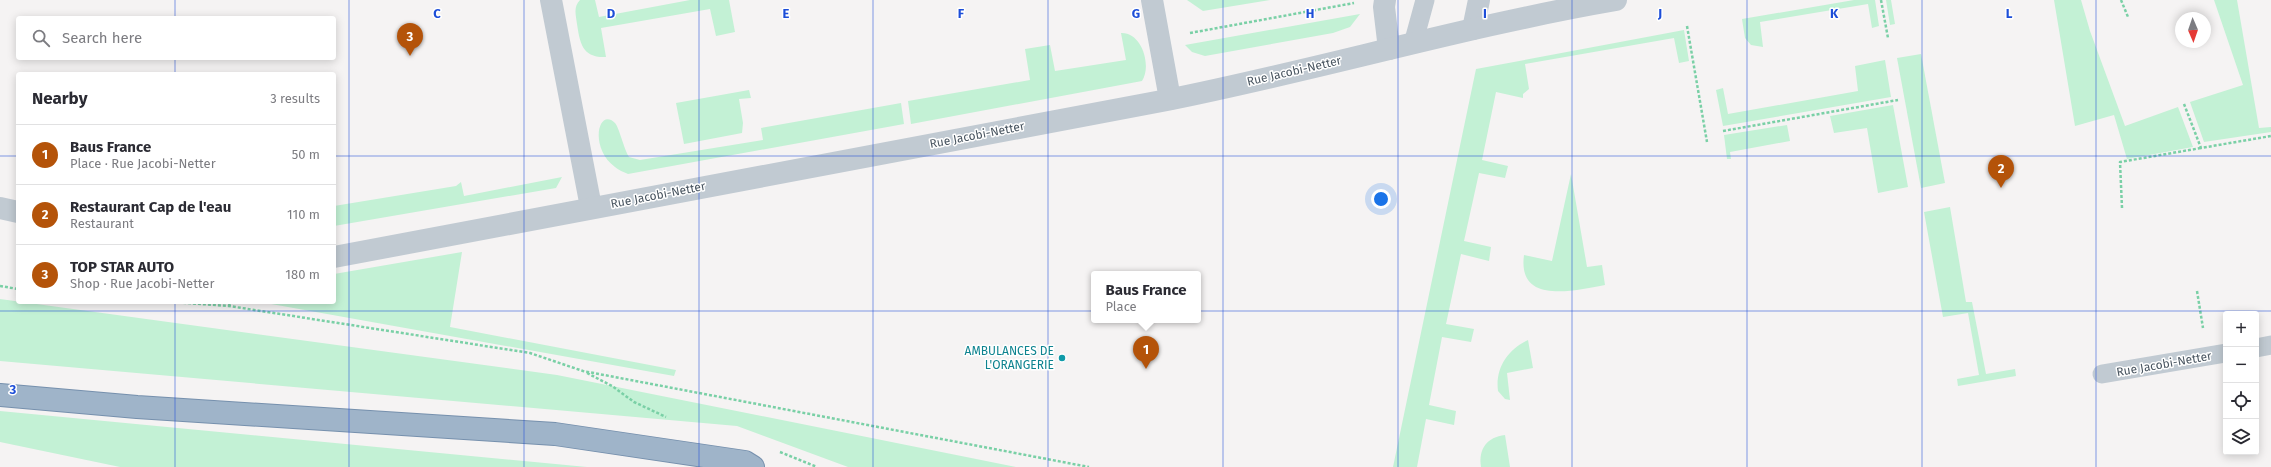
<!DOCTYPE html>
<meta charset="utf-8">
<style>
:root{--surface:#fff;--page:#f7f7f7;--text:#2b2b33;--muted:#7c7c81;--line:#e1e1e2;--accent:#b45309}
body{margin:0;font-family:"Fira Sans",sans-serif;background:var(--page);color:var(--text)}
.controls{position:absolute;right:12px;bottom:12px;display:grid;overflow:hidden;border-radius:4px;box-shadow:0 2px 10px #0003}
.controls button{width:36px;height:36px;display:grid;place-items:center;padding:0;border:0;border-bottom:1px solid var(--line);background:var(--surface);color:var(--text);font:20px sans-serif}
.compass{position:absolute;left:2175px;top:12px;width:36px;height:36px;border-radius:50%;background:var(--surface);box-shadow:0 2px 10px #0003;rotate:178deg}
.you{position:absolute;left:1381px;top:199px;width:14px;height:14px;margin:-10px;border:3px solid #fff;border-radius:50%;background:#1a73e8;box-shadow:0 0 0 6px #1a73e833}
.badge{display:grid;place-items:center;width:26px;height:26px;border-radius:50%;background:var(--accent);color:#fff;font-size:13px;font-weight:700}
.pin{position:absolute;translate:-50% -33px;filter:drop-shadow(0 1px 2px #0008)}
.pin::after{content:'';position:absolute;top:21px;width:14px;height:12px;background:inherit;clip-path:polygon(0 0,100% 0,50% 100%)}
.popup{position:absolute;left:1091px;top:271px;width:110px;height:52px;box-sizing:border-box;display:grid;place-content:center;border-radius:4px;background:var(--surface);filter:drop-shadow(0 1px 3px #0005);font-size:13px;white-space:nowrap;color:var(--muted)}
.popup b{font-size:15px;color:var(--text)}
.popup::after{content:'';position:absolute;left:50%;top:100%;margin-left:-8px;border:8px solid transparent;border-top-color:var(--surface)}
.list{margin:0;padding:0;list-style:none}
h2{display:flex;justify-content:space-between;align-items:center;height:52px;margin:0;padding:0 16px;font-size:17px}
h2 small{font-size:13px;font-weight:400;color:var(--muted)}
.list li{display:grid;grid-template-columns:26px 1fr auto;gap:12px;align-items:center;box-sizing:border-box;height:60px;padding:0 16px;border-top:1px solid var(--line)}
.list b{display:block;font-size:15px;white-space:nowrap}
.list p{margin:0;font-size:13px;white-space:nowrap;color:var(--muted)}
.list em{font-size:13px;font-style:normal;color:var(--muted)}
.icon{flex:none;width:22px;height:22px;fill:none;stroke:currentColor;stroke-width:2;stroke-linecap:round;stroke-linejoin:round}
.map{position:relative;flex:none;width:2271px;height:467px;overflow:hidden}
.search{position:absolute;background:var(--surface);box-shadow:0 2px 10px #0003;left:16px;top:16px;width:320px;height:44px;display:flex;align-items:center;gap:10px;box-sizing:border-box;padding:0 14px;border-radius:4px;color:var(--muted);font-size:15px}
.panel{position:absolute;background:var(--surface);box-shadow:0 2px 10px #0003;left:16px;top:72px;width:320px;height:232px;border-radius:4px}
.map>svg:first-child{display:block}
.green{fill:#c3f1d5}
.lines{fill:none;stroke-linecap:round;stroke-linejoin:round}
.trunk-casing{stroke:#7690ad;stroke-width:24}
.path{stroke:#7ad0a6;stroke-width:2.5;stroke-dasharray:3 2;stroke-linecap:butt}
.service{stroke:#c1cad2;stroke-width:19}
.minor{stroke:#c1cad2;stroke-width:22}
.trunk{stroke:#9fb4c9;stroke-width:22}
.grid{fill:none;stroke:#1d4ed8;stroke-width:1;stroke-opacity:0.55}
.culture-dot{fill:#0f9aa8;stroke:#fff;stroke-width:1.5}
.labels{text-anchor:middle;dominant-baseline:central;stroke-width:3;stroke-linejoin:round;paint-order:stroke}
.street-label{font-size:12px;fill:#4a5661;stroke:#fff}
.culture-label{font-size:12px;fill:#0d838f;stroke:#fff;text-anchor:end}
.grid-label{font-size:13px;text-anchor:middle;font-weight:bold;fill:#1d4ed8;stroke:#fff;stroke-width:3;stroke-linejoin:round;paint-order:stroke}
</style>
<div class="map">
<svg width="2271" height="467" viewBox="0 0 2271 467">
<rect width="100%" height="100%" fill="#f5f3f3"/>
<g class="green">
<path d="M580,0H595L599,17L690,0H729L735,32L716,36L710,9L601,28L606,57C582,58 580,43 577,24C576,15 573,7 580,0Z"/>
<polygon points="1187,0 1270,0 1203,11"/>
<polygon points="1854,0 1875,0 1879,26 1872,28 1868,4 1760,22 1763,47 1751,45 1745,38 1742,19"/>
<polygon points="1886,0 1891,0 1895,24 1890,25"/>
<polygon points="2054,0 2081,0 2090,31 2125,126 2178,107 2193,147 2127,159 2114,115 2075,126"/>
<polygon points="2214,0 2237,0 2259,128 2271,127 2271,132 2204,142 2190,102 2243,85"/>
<polygon points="1360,14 1350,27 1333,33 1205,56 1192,52 1185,45"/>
<polygon points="1684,30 1689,61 1679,63 1674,38 1525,64 1529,89 1523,94 1523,98 1496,92 1482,160 1508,166 1505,178 1479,173 1464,241 1491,247 1489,261 1461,254 1446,324 1474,329 1471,342 1442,337 1429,405 1456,411 1454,425 1426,419 1417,467 1393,467 1476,69"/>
<path d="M1121,33C1142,32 1152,66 1142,81L911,124L908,101L1030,80L1025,49L1050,45L1055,71L1126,60Z"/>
<polygon points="1921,54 1945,183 1921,188 1897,58"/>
<polygon points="1885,60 1891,97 1723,126 1716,90 1723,88 1728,114 1858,91 1855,66"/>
<polygon points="749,90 751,98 739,99 743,123 742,133 684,144 676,103"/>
<path d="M901,103L904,124L628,174C624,172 618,170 615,167C589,148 598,107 615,123C619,127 624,149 629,157L640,160L763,140L761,128Z"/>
<polygon points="1893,105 1908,187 1878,193 1867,128 1834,133 1830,116"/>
<polygon points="1787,125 1790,141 1730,152 1731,159 1727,159 1724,135"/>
<path d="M1571,174L1587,267L1602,265L1605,285C1576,290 1517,306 1524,255L1552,261Z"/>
<polygon points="562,177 556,188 334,226 334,206 456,186 461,182 464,196"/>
<polygon points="1950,207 1966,302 1972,302 1986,374 2015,369 2016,376 1958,386 1957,379 1979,375 1968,313 1943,317 1924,212"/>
<polygon points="462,252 450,327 676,370 674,376 260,302 334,302 334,274"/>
<polygon points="0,299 557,375 1016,467 848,467 737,426 0,361"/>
<path d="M1528,340L1533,368L1507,373L1510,400L1505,399L1498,391C1495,368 1508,349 1528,340Z"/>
<polygon points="0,411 587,467 120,467 0,442"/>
<path d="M1505,435L1510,467H1481C1478,449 1487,437 1505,435Z"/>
</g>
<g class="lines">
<g class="trunk-casing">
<polyline id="trunk" points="0,395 137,407 555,434 745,462 753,467"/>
</g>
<g class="path">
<polyline points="1881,0 1888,38"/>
<polyline points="2121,0 2128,17"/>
<polyline points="1687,26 1707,142"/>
<polyline points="1190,33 1354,3"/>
<polyline points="2184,104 2201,148 2271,136"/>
<polyline points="1723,131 1898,100"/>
<polyline points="2122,208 2120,162 2201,148"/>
<polyline points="0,286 18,289"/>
<polyline points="2197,291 2203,328"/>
<polyline points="173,302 229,306 530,353 583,371 1089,467"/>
<polyline points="229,306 230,302"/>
<polyline points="587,373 612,386 634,402 666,417"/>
<polyline points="780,452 817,467"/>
</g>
<g class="service">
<polyline points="1413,44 1425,0"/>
<polyline points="2256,348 2271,345"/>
<polyline points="2102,374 2226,353"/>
</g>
<g class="minor">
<polyline points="551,0 591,207"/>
<polyline points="1152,0 1170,99"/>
<polyline points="1385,0 1384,7 1389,49"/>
<polyline points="1473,29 1479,0"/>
<polyline points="0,208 18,212"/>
<path d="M334,257C612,203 890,154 1167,100C1318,70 1465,26 1616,0"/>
</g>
<use href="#trunk" class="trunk"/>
</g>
<path class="grid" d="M175,0V18M349,0V467M524,0V467M699,0V467M873,0V467M1048,0V467M1223,0V467M1398,0V467M1572,0V467M1747,0V467M1922,0V467M2096,0V467M175,58V74M0,156H18M334,156H2271M175,302V467M0,311H2271"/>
<circle class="culture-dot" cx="1062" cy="358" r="4"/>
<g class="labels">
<g class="street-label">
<text transform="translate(1294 71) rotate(-13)">Rue Jacobi-Netter</text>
<text transform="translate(977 135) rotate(-11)">Rue Jacobi-Netter</text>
<text transform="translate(658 195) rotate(-11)">Rue Jacobi-Netter</text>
<text transform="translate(2164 364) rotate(-10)">Rue Jacobi-Netter</text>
</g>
<g class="culture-label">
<text x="1054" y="351">AMBULANCES DE<tspan x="1054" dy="14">L'ORANGERIE</tspan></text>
</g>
</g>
<g class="grid-label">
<text x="437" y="18">C</text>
<text x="611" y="18">D</text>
<text x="786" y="18">E</text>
<text x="961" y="18">F</text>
<text x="1136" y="18">G</text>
<text x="1310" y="18">H</text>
<text x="1485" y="18">I</text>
<text x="1660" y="18">J</text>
<text x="1834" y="18">K</text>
<text x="2009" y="18">L</text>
<text x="13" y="394">3</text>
</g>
</svg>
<div class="controls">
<button>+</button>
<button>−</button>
<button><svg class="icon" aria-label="locate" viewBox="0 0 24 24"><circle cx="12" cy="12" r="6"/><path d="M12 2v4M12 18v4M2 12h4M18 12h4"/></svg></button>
<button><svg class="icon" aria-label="layers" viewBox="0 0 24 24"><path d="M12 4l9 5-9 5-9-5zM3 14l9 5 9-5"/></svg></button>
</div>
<svg class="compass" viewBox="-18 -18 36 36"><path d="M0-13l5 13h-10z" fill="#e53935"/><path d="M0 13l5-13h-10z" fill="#7c7c81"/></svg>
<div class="you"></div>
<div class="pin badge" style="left:1146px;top:369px">1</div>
<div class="popup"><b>Baus France</b>Place</div>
<div class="pin badge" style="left:2001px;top:188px">2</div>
<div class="pin badge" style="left:410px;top:56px">3</div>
<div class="search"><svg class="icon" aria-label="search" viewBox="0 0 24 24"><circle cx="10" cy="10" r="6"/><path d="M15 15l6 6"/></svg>Search here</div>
<section class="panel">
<h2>Nearby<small>3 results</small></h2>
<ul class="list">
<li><span class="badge">1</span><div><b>Baus France</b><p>Place · Rue Jacobi-Netter</p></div><em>50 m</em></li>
<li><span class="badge">2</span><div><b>Restaurant Cap de l'eau</b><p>Restaurant</p></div><em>110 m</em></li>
<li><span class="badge">3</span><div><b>TOP STAR AUTO</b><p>Shop · Rue Jacobi-Netter</p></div><em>180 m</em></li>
</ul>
</section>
</div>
